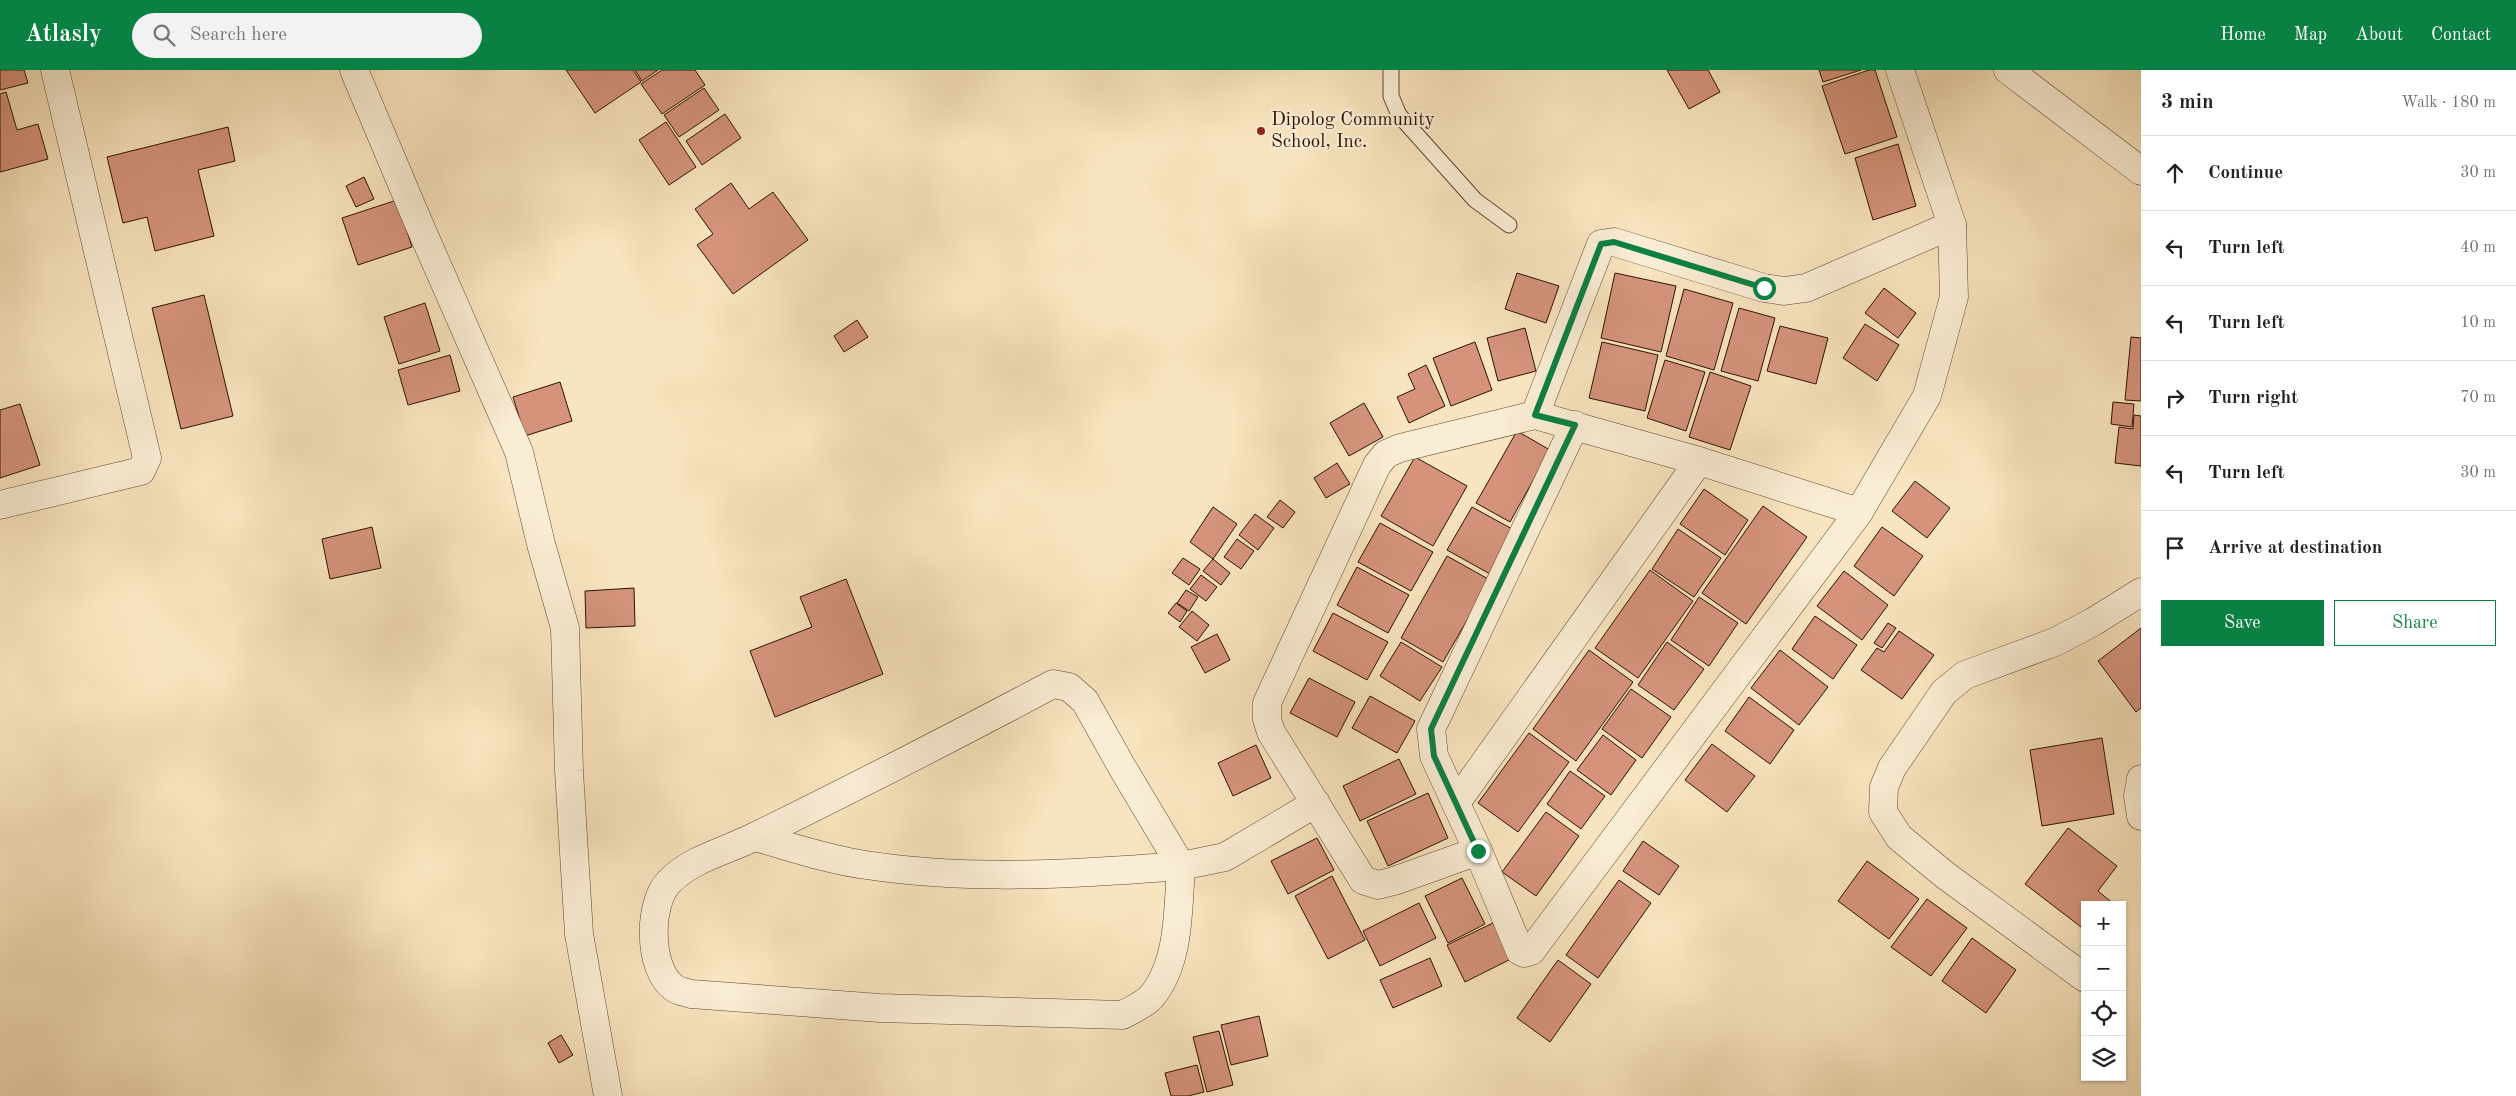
<!DOCTYPE html>
<meta charset="utf-8">
<style>
:root{--surface:#fff;--page:#f2f2f2;--text:#222;--muted:#767676;--line:#e0e0e0;--accent:#0b8043}
body{margin:0;font-family:"Old Standard TT",serif;background:var(--page);color:var(--text)}
.controls{position:absolute;right:15px;bottom:15px;display:grid;overflow:hidden;border-radius:0px;box-shadow:0 1px 4px #0004}
.controls button{width:45px;height:45px;display:grid;place-items:center;padding:0;border:0;border-bottom:1px solid var(--line);background:var(--surface);color:var(--text);font:25px sans-serif}
.stop{position:absolute;width:15px;height:15px;margin:-11px;border:4px solid #0b8043;border-radius:50%;background:#fff}
.stop.end{background:#0b8043;border-color:#fff;box-shadow:0 1px 5px #0008}
.list{margin:0;padding:0;list-style:none}
h2{display:flex;justify-content:space-between;align-items:center;height:65px;margin:0;padding:0 20px;font-size:21px}
h2 small{font-size:16px;font-weight:400;color:var(--muted)}
.list li{display:grid;grid-template-columns:32px 1fr auto;gap:15px;align-items:center;box-sizing:border-box;height:75px;padding:0 20px;border-top:1px solid var(--line)}
.list b{display:block;font-size:19px;white-space:nowrap}
.list em{font-size:16px;font-style:normal;color:var(--muted)}
.actions{display:flex;gap:10px;padding:15px 20px}
.actions a{flex:1;padding:11px 0;border:1px solid var(--accent);border-radius:0px;text-align:center;font-size:18px;color:var(--accent)}
.actions .main{background:var(--accent);color:#fff}
.icon{flex:none;width:28px;height:28px;fill:none;stroke:currentColor;stroke-width:2;stroke-linecap:round;stroke-linejoin:round}
.map{position:relative;flex:none;width:2141px;height:1026px;overflow:hidden}
header{display:flex;align-items:center;gap:30px;box-sizing:border-box;height:70px;padding:0 25px;background:var(--accent);color:#fff}
header strong{font-size:24px}
nav{display:flex;gap:28px;margin-inline-start:auto;font-size:18px}
.search{width:350px;height:45px;background:var(--page);display:flex;align-items:center;gap:12px;box-sizing:border-box;padding:0 18px;border-radius:28px;color:var(--muted);font-size:19px}
main{display:flex}
aside{flex:1;background:var(--surface)}
.map>svg:first-child{display:block}
.building{fill:#d5937c;stroke:#2e1100}
.lines{fill:none;stroke-linecap:round;stroke-linejoin:round}
.lane-casing{stroke:#604630;stroke-width:17}
.street-casing{stroke:#604630;stroke-width:29}
.lane{stroke:#faedd5;stroke-width:15}
.street{stroke:#faedd5;stroke-width:28}
.route{stroke:#0b8043;stroke-width:6}
.poi-dot{fill:#8f2418;stroke:#faedd5;stroke-width:2}
.labels{text-anchor:middle;dominant-baseline:central;stroke-width:4.5;stroke-linejoin:round;paint-order:stroke}
.poi-label{font-size:19px;fill:#2e1100;stroke:#faedd5;text-anchor:start}
</style>
<header>
<strong>Atlasly</strong>
<div class="search"><svg class="icon" aria-label="search" viewBox="0 0 24 24"><circle cx="10" cy="10" r="6"/><path d="M15 15l6 6"/></svg>Search here</div>
<nav><a>Home</a><a>Map</a><a>About</a><a>Contact</a></nav>
</header>
<main>
<div class="map">
<svg width="2141" height="1026" viewBox="0 0 2141 1026">
<rect width="100%" height="100%" fill="#f8e4be"/>
<filter id="stains"><feTurbulence type="fractalNoise" baseFrequency=".004" numOctaves="4"/><feColorMatrix values="0 0 0 0 .2 0 0 0 0 .09 0 0 0 0 .02 0 0 0 .5 -.17"/></filter>
<radialGradient id="worn" r=".72"><stop offset=".6" stop-color="#630" stop-opacity="0"/><stop offset="1" stop-color="#630" stop-opacity=".3"/></radialGradient>
<g class="building">
<polygon points="0,0 24,0 28,13 0,20"/>
<polygon points="566,0 633,0 641,12 595,43"/>
<polygon points="635,0 658,0 642,11"/>
<polygon points="662,0 695,0 705,15 662,44 641,14"/>
<polygon points="1667,0 1708,0 1720,22 1689,39"/>
<polygon points="1819,0 1861,0 1823,12"/>
<polygon points="1869,0 1875,0 1897,67 1845,84 1822,16"/>
<polygon points="704,18 719,40 679,67 664,45"/>
<polygon points="6,22 17,60 38,54 48,89 0,102 0,24"/>
<polygon points="725,44 741,68 702,95 686,71"/>
<polygon points="666,52 696,97 669,115 639,70"/>
<polygon points="228,57 235,91 198,100 214,166 155,181 147,147 123,153 107,87"/>
<polygon points="1898,74 1916,136 1873,150 1855,88"/>
<polygon points="364,107 374,129 356,137 346,116"/>
<polygon points="731,113 749,139 773,122 808,170 733,224 697,175 713,164 695,139"/>
<polygon points="397,130 412,177 358,195 342,148"/>
<polygon points="1517,203 1559,216 1546,253 1505,239"/>
<polygon points="1615,203 1676,216 1661,282 1601,268"/>
<polygon points="1884,218 1916,243 1898,268 1865,243"/>
<polygon points="1684,219 1733,233 1714,300 1666,286"/>
<polygon points="204,225 233,346 181,359 152,238"/>
<polygon points="425,233 440,281 399,294 384,247"/>
<polygon points="1739,238 1775,248 1758,311 1721,301"/>
<polygon points="857,250 868,267 844,282 834,266"/>
<polygon points="1865,254 1899,275 1877,311 1843,288"/>
<polygon points="1780,256 1828,268 1816,314 1767,301"/>
<polygon points="1525,258 1536,301 1498,311 1487,268"/>
<polygon points="2131,267 2141,268 2141,331 2125,330"/>
<polygon points="1475,272 1492,320 1451,336 1433,288"/>
<polygon points="1602,272 1658,285 1645,341 1589,328"/>
<polygon points="450,285 460,321 408,335 398,300"/>
<polygon points="1665,290 1705,302 1686,361 1647,348"/>
<polygon points="1426,295 1445,336 1409,353 1397,327 1415,319 1408,304"/>
<polygon points="1710,302 1751,316 1730,380 1689,367"/>
<polygon points="560,312 572,351 525,366 513,327"/>
<polygon points="2113,332 2134,334 2132,357 2111,354"/>
<polygon points="1364,333 1383,367 1349,386 1330,353"/>
<polygon points="20,334 40,395 0,408 0,340"/>
<polygon points="2134,345 2141,346 2141,396 2115,393 2119,357 2133,359"/>
<polygon points="1517,361 1550,380 1510,452 1476,433"/>
<polygon points="1415,387 1467,416 1433,476 1381,446"/>
<polygon points="1337,393 1350,414 1326,428 1314,408"/>
<polygon points="1915,411 1950,438 1927,468 1892,441"/>
<polygon points="1704,419 1748,450 1725,485 1680,454"/>
<polygon points="1280,430 1295,442 1283,458 1267,447"/>
<polygon points="1763,436 1807,467 1746,554 1702,523"/>
<polygon points="1213,437 1237,454 1213,489 1190,472"/>
<polygon points="1472,437 1514,460 1490,504 1447,480"/>
<polygon points="1255,444 1274,458 1258,480 1239,465"/>
<polygon points="1380,453 1433,482 1411,521 1358,492"/>
<polygon points="372,457 381,498 330,509 322,469"/>
<polygon points="1882,457 1923,486 1894,526 1854,496"/>
<polygon points="1678,459 1721,488 1694,527 1652,499"/>
<polygon points="1237,469 1254,481 1241,499 1224,487"/>
<polygon points="1447,486 1490,510 1443,592 1401,568"/>
<polygon points="1183,488 1200,499 1189,515 1172,503"/>
<polygon points="1213,489 1230,503 1221,515 1203,501"/>
<polygon points="1357,497 1409,525 1388,563 1337,535"/>
<polygon points="1650,500 1693,531 1638,608 1595,578"/>
<polygon points="1844,501 1888,535 1862,570 1817,536"/>
<polygon points="1201,505 1217,517 1206,531 1190,519"/>
<polygon points="846,509 883,604 775,647 750,581 812,557 800,527"/>
<polygon points="634,518 635,556 586,558 585,521"/>
<polygon points="1186,520 1198,527 1189,541 1177,533"/>
<polygon points="1699,527 1738,553 1709,596 1671,570"/>
<polygon points="1176,533 1187,541 1180,552 1168,543"/>
<polygon points="1192,541 1209,555 1197,571 1179,557"/>
<polygon points="1333,543 1388,572 1367,610 1313,581"/>
<polygon points="1815,546 1857,575 1833,609 1792,579"/>
<polygon points="1888,553 1896,558 1882,578 1874,573"/>
<polygon points="2141,558 2141,638 2136,642 2098,591"/>
<polygon points="1899,561 1934,585 1902,629 1861,600 1877,578 1884,582"/>
<polygon points="1217,564 1230,590 1205,603 1191,577"/>
<polygon points="1401,572 1442,597 1420,631 1380,606"/>
<polygon points="1667,572 1704,599 1674,640 1638,615"/>
<polygon points="1589,580 1633,612 1576,691 1533,659"/>
<polygon points="1780,580 1828,617 1799,655 1751,618"/>
<polygon points="1309,608 1355,632 1337,667 1290,643"/>
<polygon points="1631,619 1671,647 1642,688 1602,659"/>
<polygon points="1370,626 1415,651 1397,683 1352,658"/>
<polygon points="1749,627 1794,660 1770,694 1725,661"/>
<polygon points="1529,663 1569,692 1518,762 1478,733"/>
<polygon points="1603,665 1636,690 1611,725 1577,700"/>
<polygon points="2102,668 2114,744 2042,756 2030,680"/>
<polygon points="1712,674 1755,706 1727,742 1685,710"/>
<polygon points="1256,675 1271,708 1233,726 1218,693"/>
<polygon points="1399,689 1416,724 1360,751 1343,716"/>
<polygon points="1570,701 1605,726 1581,759 1547,734"/>
<polygon points="1428,723 1448,768 1388,796 1367,751"/>
<polygon points="1546,742 1579,766 1536,826 1502,802"/>
<polygon points="2068,758 2117,796 2098,821 2115,835 2085,835 2085,860 2025,814"/>
<polygon points="1317,768 1334,800 1288,824 1271,791"/>
<polygon points="1643,771 1679,796 1659,825 1623,801"/>
<polygon points="1867,791 1919,829 1889,869 1838,831"/>
<polygon points="1332,806 1365,870 1328,889 1295,826"/>
<polygon points="1462,808 1485,854 1448,873 1425,826"/>
<polygon points="1619,810 1651,833 1598,908 1566,885"/>
<polygon points="1927,829 1967,858 1931,906 1891,877"/>
<polygon points="1419,833 1436,868 1380,896 1363,861"/>
<polygon points="1493,853 1511,889 1465,912 1447,875"/>
<polygon points="1972,868 2016,900 1986,943 1942,911"/>
<polygon points="1430,888 1442,916 1393,938 1380,910"/>
<polygon points="1558,890 1591,914 1550,972 1517,948"/>
<polygon points="1259,946 1268,986 1231,995 1221,955"/>
<polygon points="1219,961 1233,1015 1207,1022 1193,967"/>
<polygon points="561,965 573,985 559,993 548,973"/>
<polygon points="1197,995 1204,1022 1188,1026 1171,1026 1165,1003"/>
</g>
<g class="lines">
<g class="lane-casing">
<polyline id="lane" points="1391,0 1391,26 1399,45 1475,130 1509,155"/>
</g>
<g class="street-casing">
<g id="street">
<polyline points="354,0 419,154 519,382 541,474 565,558 569,701 579,864 608,1026"/>
<polyline points="2008,0 2141,101"/>
<polyline points="1535,345 1601,174 1614,172 1764,218 1784,221 1806,218 1952,155"/>
<polyline points="1575,355 1431,659 1434,686 1478,781 1520,881 1524,883 1531,881 1859,442 1927,326 1954,227 1952,155 1900,0"/>
<polyline points="0,435 141,401 147,388 55,0"/>
<polyline points="2141,709 2138,726 2141,746"/>
<polyline points="1456,733 1699,391"/>
<path d="M755,767C791,777 829,790 866,795C971,811 1077,804 1181,796C1178,838 1180,892 1152,926C1146,934 1131,940 1123,945L880,938L691,924C685,922 677,921 673,917C648,898 648,833 669,812C692,788 727,781 756,766C856,717 955,666 1053,614L1069,617L1085,631L1122,697L1181,796L1225,787L1316,733"/>
<polyline points="1478,781 1394,811 1378,815 1363,810 1271,662 1267,649 1267,633 1377,395 1386,384 1400,378 1535,345 1699,391 1859,442"/>
<polyline points="2085,908 1945,805 1899,767 1883,742 1884,717 1892,698 1944,622 1965,605 2055,572 2093,552 2141,522"/>
</g>
</g>
<use href="#lane" class="lane"/>
<use href="#street" class="street"/>
</g>
<g class="lines">
<polyline class="route" points="1478,781 1434,686 1431,659 1575,355 1535,345 1601,174 1614,172 1764,218"/>
</g>
<circle class="poi-dot" cx="1261" cy="61" r="5"/>
<g class="labels">
<g class="poi-label">
<text x="1271" y="50">Dipolog Community<tspan x="1271" dy="22">School, Inc.</tspan></text>
</g>
</g>
<rect width="100%" height="100%" filter="url(#stains)"/>
<rect width="100%" height="100%" fill="url(#worn)"/>
</svg>
<div class="controls">
<button>+</button>
<button>−</button>
<button><svg class="icon" aria-label="locate" viewBox="0 0 24 24"><circle cx="12" cy="12" r="6"/><path d="M12 2v4M12 18v4M2 12h4M18 12h4"/></svg></button>
<button><svg class="icon" aria-label="layers" viewBox="0 0 24 24"><path d="M12 4l9 5-9 5-9-5zM3 14l9 5 9-5"/></svg></button>
</div>
<div class="stop" style="left:1764px;top:218px"></div>
<div class="stop end" style="left:1478px;top:781px"></div>
</div>
<aside>
<h2>3 min<small>Walk · 180 m</small></h2>
<ul class="list">
<li><svg class="icon" aria-label="ahead" viewBox="0 0 24 24"><path d="M12 20V5M6 11l6-6 6 6"/></svg><div><b>Continue</b></div><em>30 m</em></li>
<li><svg class="icon" aria-label="left" viewBox="0 0 24 24"><path d="M17 20v-9H6M10 6l-5 5 5 5"/></svg><div><b>Turn left</b></div><em>40 m</em></li>
<li><svg class="icon" aria-label="left" viewBox="0 0 24 24"><path d="M17 20v-9H6M10 6l-5 5 5 5"/></svg><div><b>Turn left</b></div><em>10 m</em></li>
<li><svg class="icon" aria-label="right" viewBox="0 0 24 24"><path d="M7 20v-9h11M14 6l5 5-5 5"/></svg><div><b>Turn right</b></div><em>70 m</em></li>
<li><svg class="icon" aria-label="left" viewBox="0 0 24 24"><path d="M17 20v-9H6M10 6l-5 5 5 5"/></svg><div><b>Turn left</b></div><em>30 m</em></li>
<li><svg class="icon" aria-label="arrive" viewBox="0 0 24 24"><path d="M6 21V4h12l-3 4 3 4H6"/></svg><div><b>Arrive at destination</b></div></li>
</ul>
<div class="actions"><a class="main">Save</a><a>Share</a></div>
</aside>
</main>
